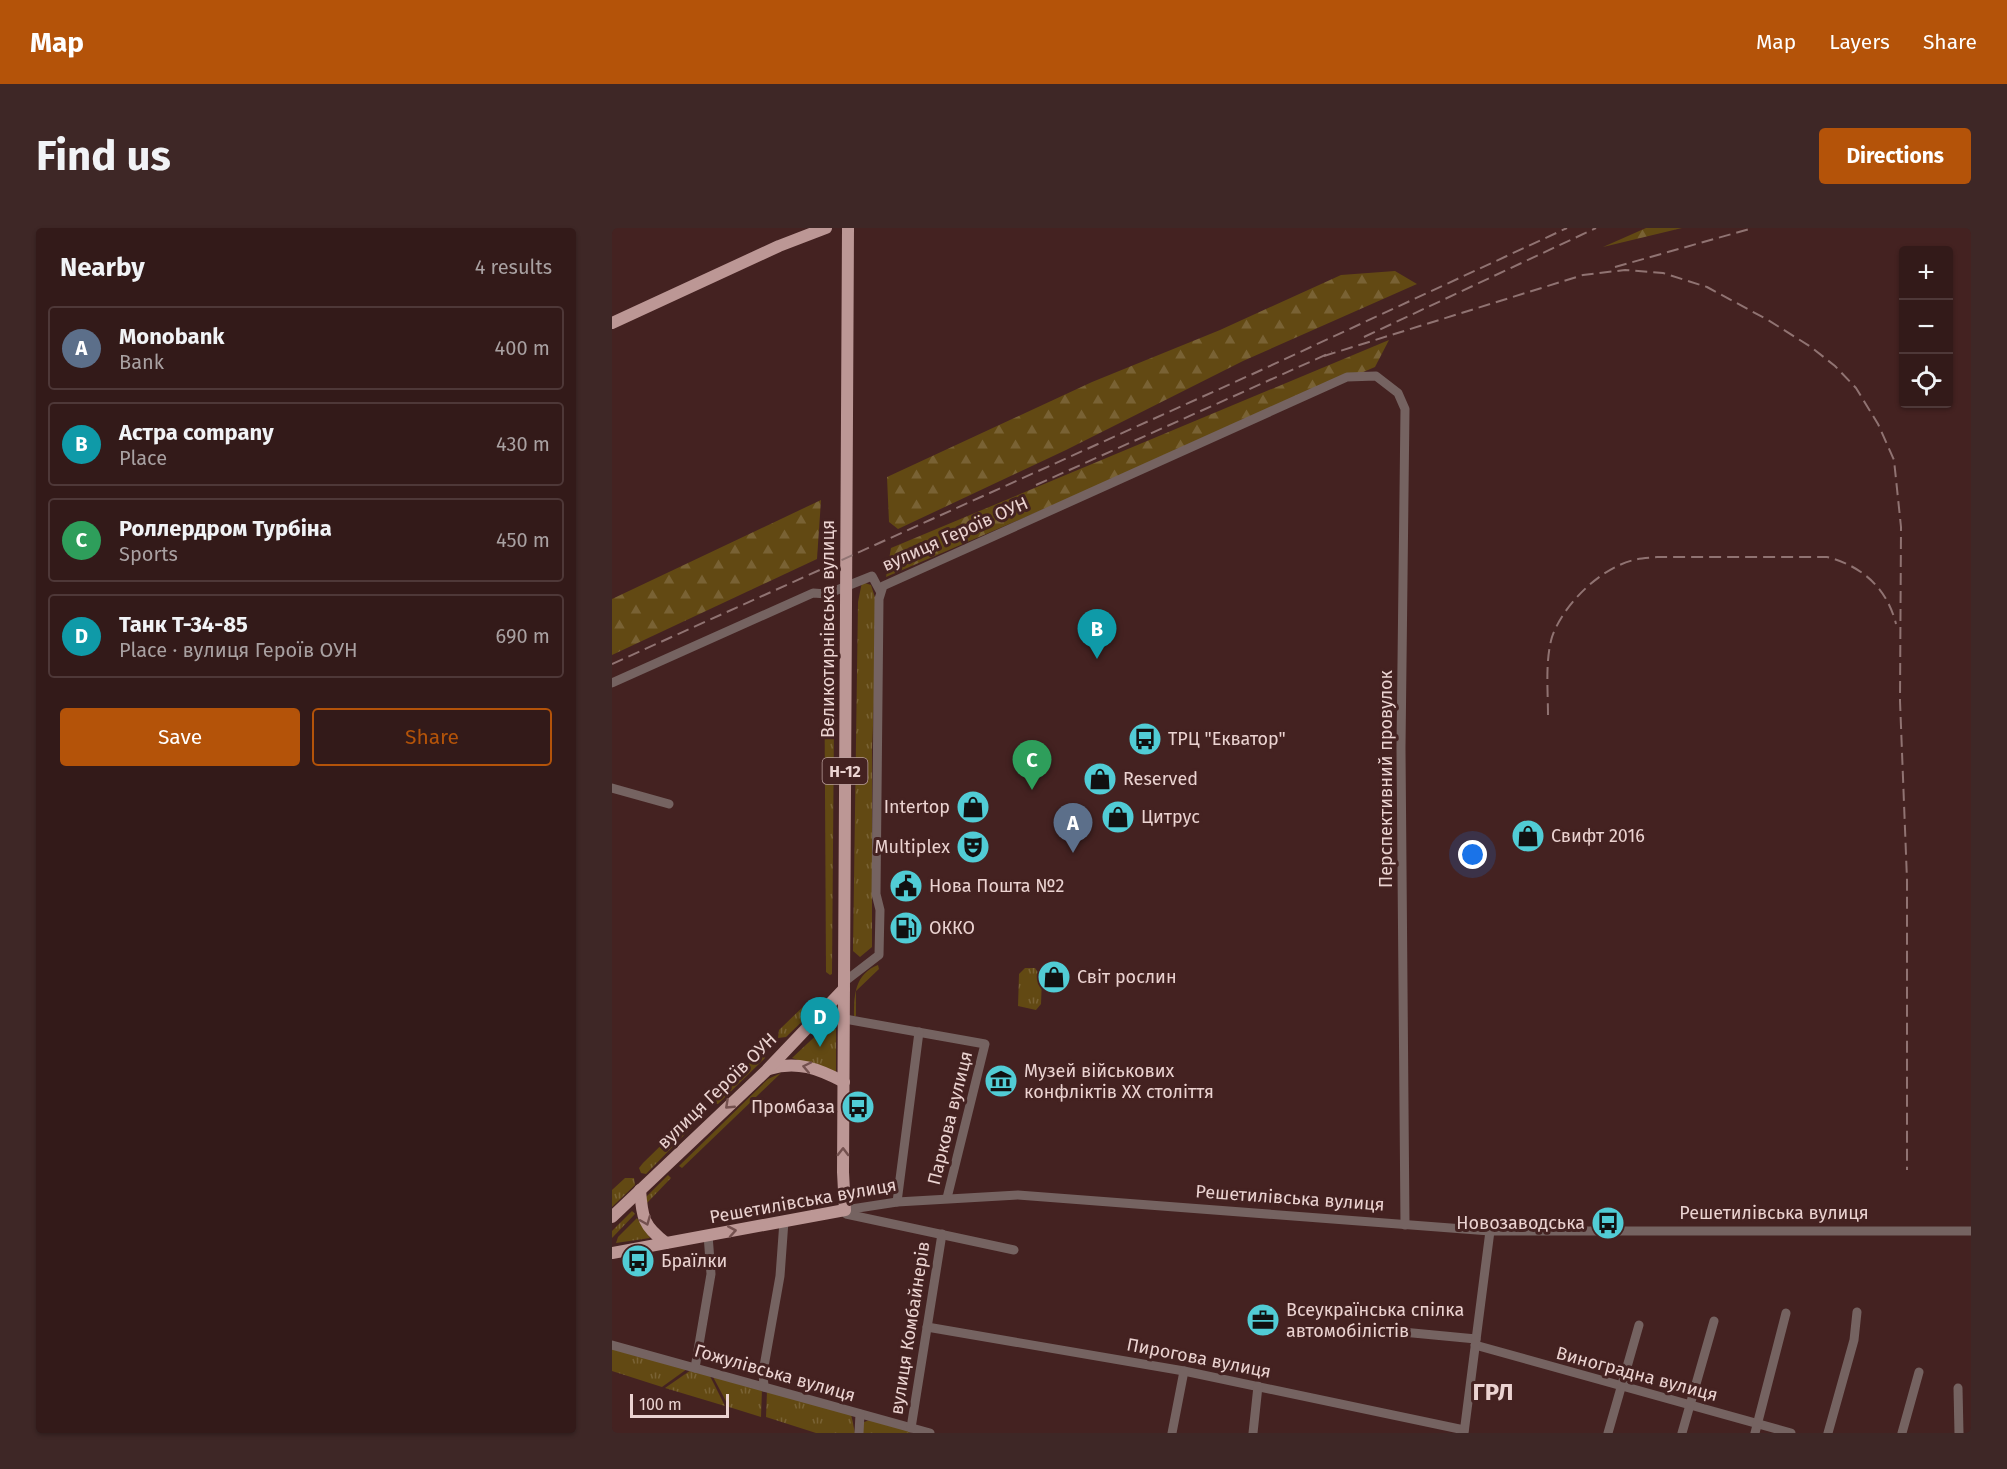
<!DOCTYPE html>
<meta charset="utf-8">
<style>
:root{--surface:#331a19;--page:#3e2726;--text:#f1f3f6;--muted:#a9a1a2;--line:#4e3838;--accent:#b45309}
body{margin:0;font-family:"Fira Sans",sans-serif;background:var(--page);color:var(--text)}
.controls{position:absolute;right:18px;top:18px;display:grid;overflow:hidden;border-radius:6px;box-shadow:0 2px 4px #0004}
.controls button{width:54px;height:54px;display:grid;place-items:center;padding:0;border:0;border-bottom:2px solid var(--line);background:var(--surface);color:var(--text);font:30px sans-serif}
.scale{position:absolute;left:18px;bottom:15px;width:99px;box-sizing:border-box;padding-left:6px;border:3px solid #ebd3d1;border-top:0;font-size:16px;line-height:21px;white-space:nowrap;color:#ebd3d1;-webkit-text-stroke:4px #442221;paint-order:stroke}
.you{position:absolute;left:861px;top:627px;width:21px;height:21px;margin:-15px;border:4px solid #fff;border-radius:50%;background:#1a73e8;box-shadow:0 0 0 9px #1a73e833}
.badge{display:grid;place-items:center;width:39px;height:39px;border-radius:50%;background:var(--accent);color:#fff;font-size:20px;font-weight:700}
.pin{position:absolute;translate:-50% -50px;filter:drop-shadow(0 2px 3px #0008)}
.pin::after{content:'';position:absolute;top:32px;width:21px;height:18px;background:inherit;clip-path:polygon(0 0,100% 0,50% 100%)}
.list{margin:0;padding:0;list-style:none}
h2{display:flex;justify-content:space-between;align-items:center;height:78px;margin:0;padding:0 24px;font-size:26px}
h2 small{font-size:20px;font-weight:400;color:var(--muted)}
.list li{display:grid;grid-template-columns:39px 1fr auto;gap:18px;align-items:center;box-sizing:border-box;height:84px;margin:0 12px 12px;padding:0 12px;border:2px solid var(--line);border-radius:6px}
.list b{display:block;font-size:22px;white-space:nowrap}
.list p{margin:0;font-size:20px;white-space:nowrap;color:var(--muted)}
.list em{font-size:20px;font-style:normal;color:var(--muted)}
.actions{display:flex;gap:12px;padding:18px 24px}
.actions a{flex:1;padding:14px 0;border:2px solid var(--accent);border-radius:6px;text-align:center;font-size:21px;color:var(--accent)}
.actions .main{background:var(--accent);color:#fff}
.icon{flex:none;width:33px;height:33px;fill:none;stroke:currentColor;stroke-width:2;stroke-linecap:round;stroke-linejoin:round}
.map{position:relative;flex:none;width:1359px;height:1205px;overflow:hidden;border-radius:6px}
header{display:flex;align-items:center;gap:36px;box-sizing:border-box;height:84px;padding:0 30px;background:var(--accent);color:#fff}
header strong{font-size:28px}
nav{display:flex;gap:33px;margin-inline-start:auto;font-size:21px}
.intro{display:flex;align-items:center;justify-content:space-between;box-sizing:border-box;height:144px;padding:0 36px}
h1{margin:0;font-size:42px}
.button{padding:15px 27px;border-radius:6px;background:var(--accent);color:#fff;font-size:21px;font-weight:700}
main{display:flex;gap:36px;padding:0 36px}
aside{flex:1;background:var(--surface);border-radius:6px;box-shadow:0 2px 4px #0004}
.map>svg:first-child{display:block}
.grass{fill:url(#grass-tufts)}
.forest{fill:url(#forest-firs)}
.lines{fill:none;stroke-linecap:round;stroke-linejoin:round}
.minor{stroke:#756361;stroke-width:9}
.major{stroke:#bc9795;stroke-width:12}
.rail{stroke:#907372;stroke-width:2;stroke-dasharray:12 6;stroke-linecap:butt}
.oneway{stroke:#74514f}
.labels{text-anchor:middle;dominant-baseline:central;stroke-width:6;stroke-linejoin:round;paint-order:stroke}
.shield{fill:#442221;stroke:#b99e9c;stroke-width:1.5}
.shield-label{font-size:16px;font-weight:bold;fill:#ebd3d1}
.street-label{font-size:18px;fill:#ebd3d1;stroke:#442221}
.poi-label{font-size:18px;fill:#ebd3d1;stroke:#442221;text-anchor:start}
.district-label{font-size:24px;font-weight:bold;fill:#ebd3d1;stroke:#442221}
</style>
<header>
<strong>Map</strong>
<nav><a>Map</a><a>Layers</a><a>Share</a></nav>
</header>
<div class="intro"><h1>Find us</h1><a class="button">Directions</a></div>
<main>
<aside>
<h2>Nearby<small>4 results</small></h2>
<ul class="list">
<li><span class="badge" style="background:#5c6f8a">A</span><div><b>Monobank</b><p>Bank</p></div><em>400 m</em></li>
<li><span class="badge" style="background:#0f9aa8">B</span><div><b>Астра company</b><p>Place</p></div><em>430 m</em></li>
<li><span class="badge" style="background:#2e9e5b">C</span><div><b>Роллердром Турбіна</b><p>Sports</p></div><em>450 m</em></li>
<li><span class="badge" style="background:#0f9aa8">D</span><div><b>Танк Т-34-85</b><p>Place · вулиця Героїв ОУН</p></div><em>690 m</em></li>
</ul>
<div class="actions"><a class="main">Save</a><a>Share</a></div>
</aside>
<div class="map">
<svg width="1359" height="1205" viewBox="0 0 1359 1205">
<defs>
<pattern id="grass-tufts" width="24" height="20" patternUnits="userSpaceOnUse" patternTransform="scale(1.5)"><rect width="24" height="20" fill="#624913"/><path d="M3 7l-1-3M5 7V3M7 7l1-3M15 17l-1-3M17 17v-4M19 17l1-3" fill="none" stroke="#796234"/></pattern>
<pattern id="forest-firs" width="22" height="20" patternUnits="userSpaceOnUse" patternTransform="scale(1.5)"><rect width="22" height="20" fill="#624913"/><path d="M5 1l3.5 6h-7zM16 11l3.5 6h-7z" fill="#796234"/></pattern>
</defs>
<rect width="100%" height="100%" fill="#442221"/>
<g class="grass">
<polygon points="250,354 259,357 266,379 260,521 260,719 248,729 241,723 246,374"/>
<polygon points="223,367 220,746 218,747 214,744 212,385 218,368"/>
<path d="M266,737L267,741L244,763V788H242C242,766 243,746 266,737Z"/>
<polygon points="413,740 423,740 430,750 429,776 424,782 406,778 407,746"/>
<polygon points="198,772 204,775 203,781 174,809 166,810 167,802"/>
<polygon points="213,799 224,801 224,845 180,830"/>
<polygon points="151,823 154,825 153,830 106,876 100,875 100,870"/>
<polygon points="169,845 70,940 67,938 156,851"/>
<polygon points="76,891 82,894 82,897 34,946 29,945 27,940 31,935"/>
<polygon points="56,947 59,950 33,977 34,969"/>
<polygon points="13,950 22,950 23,957 0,979 0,962"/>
<polygon points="20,983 23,986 0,1010 0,1003"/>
<polygon points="25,990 38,1010 4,1015 6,1009"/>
<polygon points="0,1119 75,1141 50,1159 0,1143"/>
<polygon points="79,1142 97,1146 113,1178 53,1160"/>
<polygon points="100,1147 150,1161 149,1189 117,1179"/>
<polygon points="155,1163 239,1186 243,1205 204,1205 154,1189"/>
<polygon points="257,1192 297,1203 298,1205 250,1205 250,1195"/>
</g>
<g class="forest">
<polygon points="1034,0 1070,0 991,19"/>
<polygon points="783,43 805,56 631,133 454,222 286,301 277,294 275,249 480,154 608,102 729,47"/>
<polygon points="777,112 763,139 274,349 279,320"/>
<polygon points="209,272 205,331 0,427 0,371"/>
</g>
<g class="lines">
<g class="minor">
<polyline points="0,455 201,365 215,366 260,348 268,363"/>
<polyline points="0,560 57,576"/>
<polyline points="232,754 267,727 268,682 264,666 267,371 271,358 735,149 764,148 786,165 793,181 789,520 793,997"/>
<polyline points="233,791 373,816 335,970"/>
<polyline points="285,974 307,804"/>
<polyline points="233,982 285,974 406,967 878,1003 1359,1003"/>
<polyline points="233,982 234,986 402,1022"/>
<polyline points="315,1099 572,1143 852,1202"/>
<polyline points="759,1101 864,1111"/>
<polyline points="0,1117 318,1205"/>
<polyline points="863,1117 1179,1205"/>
<polyline points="83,1140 99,1046 96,1007"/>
<polyline points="152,1159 151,1144 168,1048 172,993"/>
<polyline points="1346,1160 1347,1205"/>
<polyline points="299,1200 330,1006"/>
<polyline points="247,1205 248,1186"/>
<polyline points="560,1205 572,1143"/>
<polyline points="641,1205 646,1158"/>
<polyline points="852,1205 878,1003"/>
<polyline points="996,1205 1027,1097"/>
<polyline points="1070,1205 1102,1093"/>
<polyline points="1143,1205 1174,1085"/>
<polyline points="1216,1205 1242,1112 1245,1084"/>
<polyline points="1290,1205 1307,1144"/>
</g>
<g class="major">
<polyline points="0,95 167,18 214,0"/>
<path d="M157,841C185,832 207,841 232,854"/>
<path d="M28,962C30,989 31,998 54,1015"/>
<polyline points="0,989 155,842 232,761"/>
<polyline points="0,1025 233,982 231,944 236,0"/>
</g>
<g class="rail">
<polyline points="1003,39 1141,0"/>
<polyline points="752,109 984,0"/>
<polyline points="712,128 971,47 1013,42 1051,45 1095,59 1156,92 1199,119 1223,138 1244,160 1266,196 1282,232 1289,299 1288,473 1295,652 1295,942"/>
<polyline points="424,257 720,124"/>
<polyline points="0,436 645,144 955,0"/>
<path d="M936,487C936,463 933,433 940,409C951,377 988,340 1022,332C1029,330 1037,330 1045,329H1215C1250,338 1275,360 1284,396"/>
</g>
</g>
<defs><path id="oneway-chevron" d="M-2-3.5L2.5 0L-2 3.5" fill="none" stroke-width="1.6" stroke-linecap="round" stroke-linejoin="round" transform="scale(1.5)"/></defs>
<g class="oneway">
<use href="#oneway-chevron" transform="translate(195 839) rotate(-168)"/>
<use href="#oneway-chevron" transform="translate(117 877) rotate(137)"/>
<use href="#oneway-chevron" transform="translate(231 924) rotate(-89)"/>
<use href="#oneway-chevron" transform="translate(34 993) rotate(68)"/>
<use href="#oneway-chevron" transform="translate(120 1003) rotate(-10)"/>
</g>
<defs>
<g id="bus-disc" transform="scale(1.725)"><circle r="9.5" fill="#51ccd5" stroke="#442221"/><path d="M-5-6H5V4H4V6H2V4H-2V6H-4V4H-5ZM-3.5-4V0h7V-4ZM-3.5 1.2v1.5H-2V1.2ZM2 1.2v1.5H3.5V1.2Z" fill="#111"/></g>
<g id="shop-disc" transform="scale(1.725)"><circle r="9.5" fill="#51ccd5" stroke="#442221"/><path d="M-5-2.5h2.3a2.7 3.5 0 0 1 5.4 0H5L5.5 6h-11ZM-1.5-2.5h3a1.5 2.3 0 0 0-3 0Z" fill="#111"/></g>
<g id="theatre-disc" transform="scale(1.725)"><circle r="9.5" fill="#51ccd5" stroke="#442221"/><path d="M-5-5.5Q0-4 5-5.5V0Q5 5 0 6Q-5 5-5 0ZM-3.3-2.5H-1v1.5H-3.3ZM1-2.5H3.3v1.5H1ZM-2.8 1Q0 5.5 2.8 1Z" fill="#111"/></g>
<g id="civic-disc" transform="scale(1.725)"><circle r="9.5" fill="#51ccd5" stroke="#442221"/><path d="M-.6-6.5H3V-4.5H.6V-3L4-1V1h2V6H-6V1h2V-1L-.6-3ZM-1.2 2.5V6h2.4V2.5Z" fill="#111"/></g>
<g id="fuel-disc" transform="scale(1.725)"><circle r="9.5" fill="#51ccd5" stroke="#442221"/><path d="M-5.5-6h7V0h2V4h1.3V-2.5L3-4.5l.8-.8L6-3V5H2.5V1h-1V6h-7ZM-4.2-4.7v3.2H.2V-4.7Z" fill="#111"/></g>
<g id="museum-disc" transform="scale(1.725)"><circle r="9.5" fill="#51ccd5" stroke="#442221"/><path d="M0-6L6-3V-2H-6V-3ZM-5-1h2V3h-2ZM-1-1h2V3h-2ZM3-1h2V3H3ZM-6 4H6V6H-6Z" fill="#111"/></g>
<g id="office-disc" transform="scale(1.725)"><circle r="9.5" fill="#51ccd5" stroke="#442221"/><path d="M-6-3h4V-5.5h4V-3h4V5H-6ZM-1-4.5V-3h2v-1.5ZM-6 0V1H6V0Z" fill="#111"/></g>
</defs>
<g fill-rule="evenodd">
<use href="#bus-disc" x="533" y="511"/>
<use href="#shop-disc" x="488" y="551"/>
<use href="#shop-disc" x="361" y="579"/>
<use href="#shop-disc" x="506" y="589"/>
<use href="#shop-disc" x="916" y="608"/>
<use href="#theatre-disc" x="361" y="619"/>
<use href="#civic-disc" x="294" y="658"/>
<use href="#fuel-disc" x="294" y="700"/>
<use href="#shop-disc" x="442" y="749"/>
<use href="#museum-disc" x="389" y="853"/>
<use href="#bus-disc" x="246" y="879"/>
<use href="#bus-disc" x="996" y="995"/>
<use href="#bus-disc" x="26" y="1033"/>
<use href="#office-disc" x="651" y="1092"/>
</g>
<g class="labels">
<rect class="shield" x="210.5" y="530" width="45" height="26" rx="4.5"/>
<g class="shield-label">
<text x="233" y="543">Н-12</text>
</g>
<g class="street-label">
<text transform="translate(343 306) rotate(-24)">вулиця Героїв ОУН</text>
<text transform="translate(216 401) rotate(-90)">Великотирнівська вулиця</text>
<text transform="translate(774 551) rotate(-90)">Перспективний провулок</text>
<text transform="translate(105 863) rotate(-44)">вулиця Героїв ОУН</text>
<text transform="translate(338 890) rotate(-76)">Паркова вулиця</text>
<text transform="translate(678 970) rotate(4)">Решетилівська вулиця</text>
<text transform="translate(191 973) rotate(-10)">Решетилівська вулиця</text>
<text x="1162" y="985">Решетилівська вулиця</text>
<text transform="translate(298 1100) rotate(-81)">вулиця Комбайнерів</text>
<text transform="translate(587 1130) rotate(11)">Пирогова вулиця</text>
<text transform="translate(163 1145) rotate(16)">Гожулівська вулиця</text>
<text transform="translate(1025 1146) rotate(15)">Виноградна вулиця</text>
</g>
<g class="poi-label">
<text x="556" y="511">ТРЦ "Екватор"</text>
<text x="511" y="551">Reserved</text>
<text x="338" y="579" text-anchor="end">Intertop</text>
<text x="529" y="589">Цитрус</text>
<text x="939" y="608">Свифт 2016</text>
<text x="338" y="619" text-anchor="end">Multiplex</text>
<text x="317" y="658">Нова Пошта №2</text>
<text x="317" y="700">ОККО</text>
<text x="465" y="749">Світ рослин</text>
<text x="412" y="843">Музей військових<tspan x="412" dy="21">конфліктів ХХ століття</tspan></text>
<text x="223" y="879" text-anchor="end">Промбаза</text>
<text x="973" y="995" text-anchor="end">Новозаводська</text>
<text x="49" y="1033">Браїлки</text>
<text x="674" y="1082">Всеукраїнська спілка<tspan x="674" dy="21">автомобілістів</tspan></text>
</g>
<g class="district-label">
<text x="881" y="1164">ГРЛ</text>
</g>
</g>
</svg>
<div class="controls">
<button>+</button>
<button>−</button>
<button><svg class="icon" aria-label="locate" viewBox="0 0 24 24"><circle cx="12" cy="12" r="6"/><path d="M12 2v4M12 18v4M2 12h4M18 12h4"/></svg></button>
</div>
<div class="scale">100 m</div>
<div class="you"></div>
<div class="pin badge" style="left:461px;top:625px;background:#5c6f8a">A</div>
<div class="pin badge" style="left:485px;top:431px;background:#0f9aa8">B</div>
<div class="pin badge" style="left:420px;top:562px;background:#2e9e5b">C</div>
<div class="pin badge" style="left:208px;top:819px;background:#0f9aa8">D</div>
</div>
</main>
